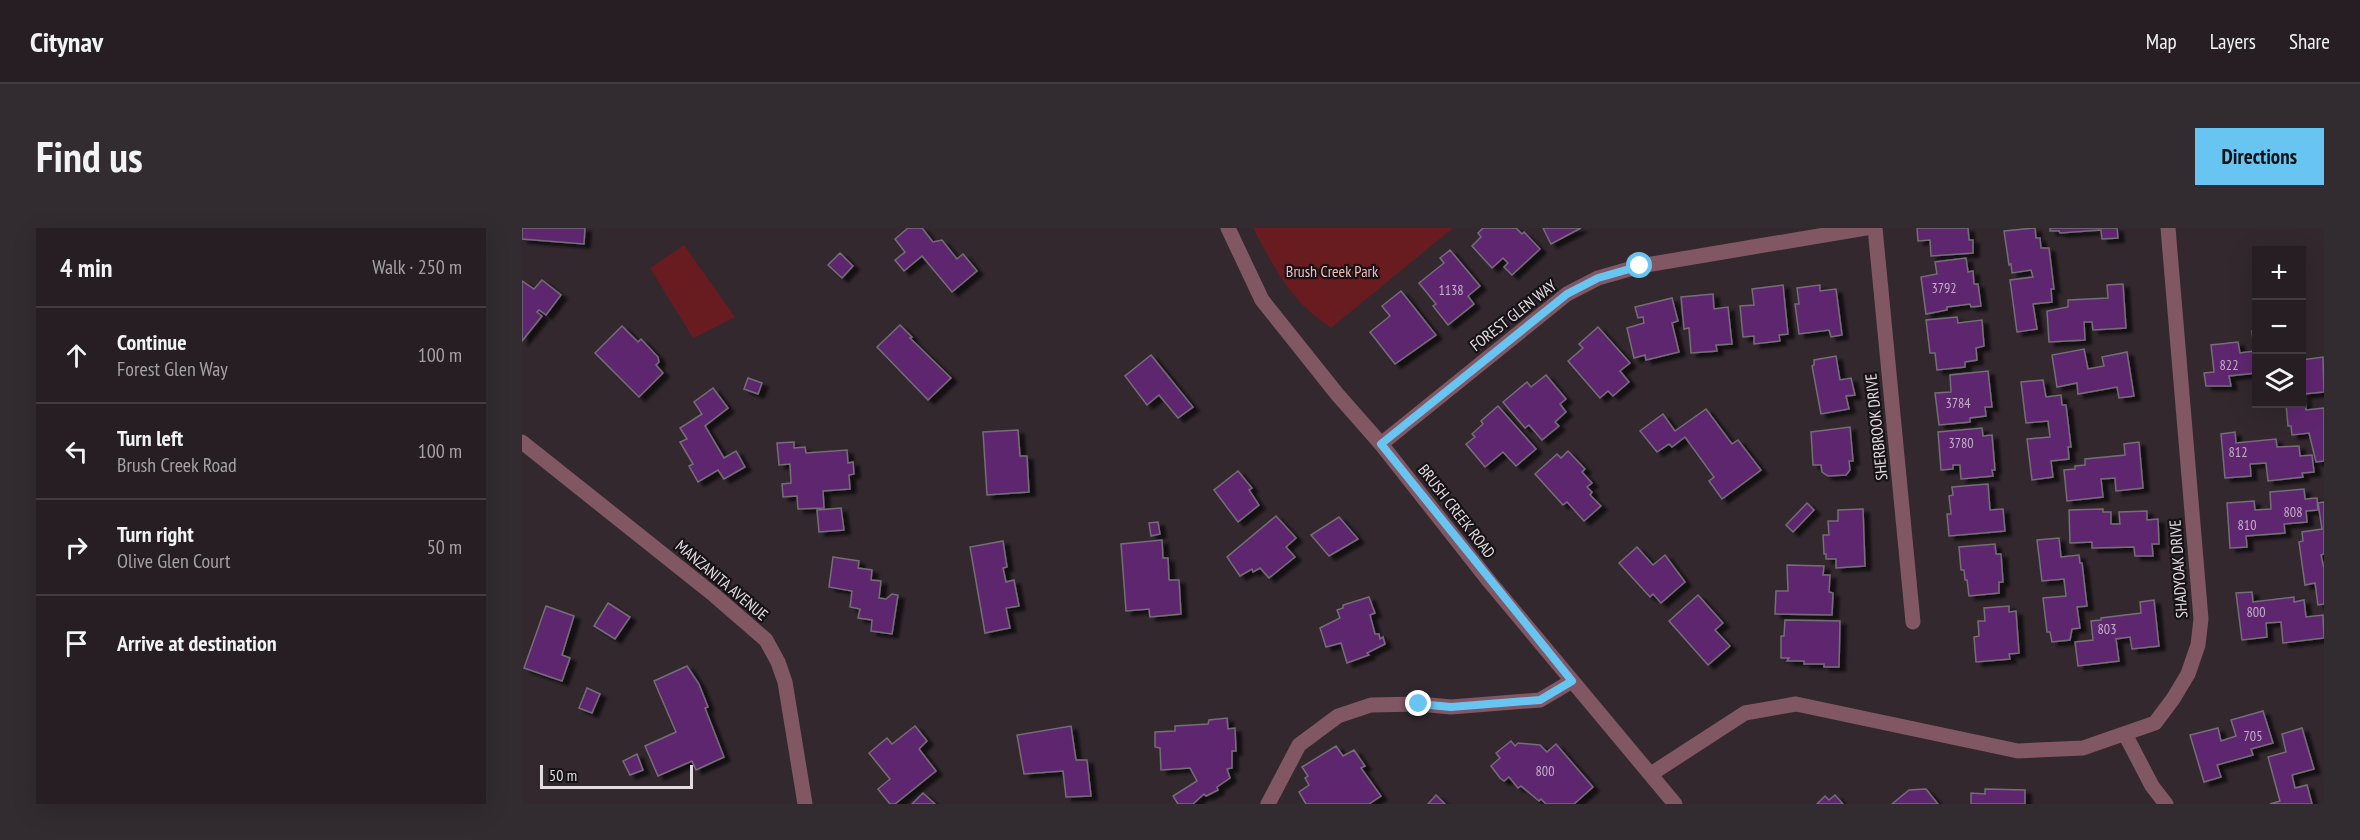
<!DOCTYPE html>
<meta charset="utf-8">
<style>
:root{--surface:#261e22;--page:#322b2f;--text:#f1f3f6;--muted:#a4a2a5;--line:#423c40;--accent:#68c4f0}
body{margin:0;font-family:"PT Sans Narrow",sans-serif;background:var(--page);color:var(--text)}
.controls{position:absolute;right:18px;top:18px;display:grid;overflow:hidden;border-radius:0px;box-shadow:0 6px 24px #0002}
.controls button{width:54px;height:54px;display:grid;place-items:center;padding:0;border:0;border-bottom:2px solid var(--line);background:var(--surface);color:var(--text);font:30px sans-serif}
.scale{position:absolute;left:18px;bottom:15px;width:153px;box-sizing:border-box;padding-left:6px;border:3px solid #e2dce0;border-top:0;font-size:16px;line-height:21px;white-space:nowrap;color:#e2dce0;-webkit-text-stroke:4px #171215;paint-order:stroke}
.stop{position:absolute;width:18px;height:18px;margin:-14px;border:4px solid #68c4f0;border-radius:50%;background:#fff}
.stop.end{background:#68c4f0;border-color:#fff;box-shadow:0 2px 6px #0008}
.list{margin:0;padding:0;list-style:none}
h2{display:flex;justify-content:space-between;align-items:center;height:78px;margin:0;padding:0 24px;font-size:26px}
h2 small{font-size:20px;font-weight:400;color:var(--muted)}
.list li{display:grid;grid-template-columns:39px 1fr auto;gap:18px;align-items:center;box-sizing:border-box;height:96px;padding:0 24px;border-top:2px solid var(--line)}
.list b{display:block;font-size:22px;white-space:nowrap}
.list p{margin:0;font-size:20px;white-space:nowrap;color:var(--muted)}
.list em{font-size:20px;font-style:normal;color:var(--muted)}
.icon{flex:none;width:33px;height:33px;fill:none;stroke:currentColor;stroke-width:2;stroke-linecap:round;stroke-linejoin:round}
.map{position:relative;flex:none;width:1802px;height:576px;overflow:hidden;border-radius:0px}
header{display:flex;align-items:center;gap:36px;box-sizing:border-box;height:84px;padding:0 30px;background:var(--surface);border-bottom:2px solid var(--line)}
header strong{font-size:28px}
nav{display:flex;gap:33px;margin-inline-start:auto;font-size:21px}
.intro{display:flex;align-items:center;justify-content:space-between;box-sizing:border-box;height:144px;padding:0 36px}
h1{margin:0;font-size:42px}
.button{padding:15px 27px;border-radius:0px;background:var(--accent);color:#111;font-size:21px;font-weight:700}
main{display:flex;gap:36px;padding:0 36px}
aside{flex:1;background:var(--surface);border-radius:0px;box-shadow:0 6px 24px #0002}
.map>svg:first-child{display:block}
.green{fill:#681c1f}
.building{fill:#5f276f;stroke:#746d77;stroke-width:1.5;filter:url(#shadow)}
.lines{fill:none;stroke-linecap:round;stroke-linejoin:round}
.minor{stroke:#815763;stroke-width:15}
.tertiary{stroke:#815763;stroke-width:15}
.route{stroke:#68c4f0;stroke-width:8}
.labels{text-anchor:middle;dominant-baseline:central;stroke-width:4.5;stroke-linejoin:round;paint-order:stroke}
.number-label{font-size:14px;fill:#c1afc4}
.park-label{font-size:16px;fill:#f3bdb9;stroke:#171215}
.street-label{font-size:16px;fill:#e2dce0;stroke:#171215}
</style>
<header>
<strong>Citynav</strong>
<nav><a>Map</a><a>Layers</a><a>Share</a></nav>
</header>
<div class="intro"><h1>Find us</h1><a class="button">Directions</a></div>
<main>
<aside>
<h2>4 min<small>Walk · 250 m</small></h2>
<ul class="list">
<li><svg class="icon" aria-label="ahead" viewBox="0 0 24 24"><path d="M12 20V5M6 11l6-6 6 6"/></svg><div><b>Continue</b><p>Forest Glen Way</p></div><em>100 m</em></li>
<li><svg class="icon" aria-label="left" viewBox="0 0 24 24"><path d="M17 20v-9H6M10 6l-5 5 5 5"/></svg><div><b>Turn left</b><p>Brush Creek Road</p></div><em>100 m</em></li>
<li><svg class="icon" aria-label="right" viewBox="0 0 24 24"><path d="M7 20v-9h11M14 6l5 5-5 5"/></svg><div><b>Turn right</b><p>Olive Glen Court</p></div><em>50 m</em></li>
<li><svg class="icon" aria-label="arrive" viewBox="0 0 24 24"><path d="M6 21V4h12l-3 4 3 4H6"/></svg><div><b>Arrive at destination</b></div></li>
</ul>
</aside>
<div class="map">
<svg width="1802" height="576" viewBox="0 0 1802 576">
<defs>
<filter id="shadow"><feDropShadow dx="6" dy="4" stdDeviation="1.5" flood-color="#0009"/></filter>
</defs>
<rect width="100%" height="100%" fill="#32282e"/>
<g class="green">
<path d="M731,0H931L809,100C767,71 755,44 731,0Z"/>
<polygon points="162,17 213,89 171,110 128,40"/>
</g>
<g class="building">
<polygon points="0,0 63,0 62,16 0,11"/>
<polygon points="386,0 400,0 411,14 420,12 435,31 441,26 455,43 430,64 400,28 382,43 373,32 383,24 373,11"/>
<polygon points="961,0 994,0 1000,6 1002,4 1018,21 990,47 982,39 986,35 981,30 970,40 950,18 959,9 956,5"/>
<polygon points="1021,0 1059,0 1029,16"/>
<polygon points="1395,0 1446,0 1447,12 1451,12 1451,25 1409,28 1408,12 1396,13"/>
<polygon points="1513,0 1514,10 1518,10 1519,20 1527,20 1532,61 1529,61 1530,74 1511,76 1515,101 1495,104 1488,52 1511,49 1509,42 1490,45 1489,36 1487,37 1482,3"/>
<polygon points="1528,0 1595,0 1596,10 1580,11 1579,2 1538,5 1537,3 1528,3"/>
<polygon points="928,22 958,58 946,68 952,76 926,97 911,78 914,76 897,55 922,35 918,30"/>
<polygon points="318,25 331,38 320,50 306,37"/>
<polygon points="1444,30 1446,44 1451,43 1452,56 1456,56 1459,78 1449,79 1448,76 1425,79 1425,82 1404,86 1399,49 1415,46 1413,34"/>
<polygon points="20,52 39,67 24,87 17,82 15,84 20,88 0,113 0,53 12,61"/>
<polygon points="1601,56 1604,100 1571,102 1570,94 1562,94 1563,112 1527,114 1525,83 1546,79 1546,72 1586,70 1585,57"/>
<polygon points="1261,57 1266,106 1257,107 1258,113 1232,116 1232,108 1221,109 1218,78 1232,77 1230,61"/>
<polygon points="1298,57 1298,63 1314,61 1320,107 1309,109 1307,102 1277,106 1273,76 1277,76 1275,60"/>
<polygon points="879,63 914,107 873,136 848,104 868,88 860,78"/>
<polygon points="1191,66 1192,81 1206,79 1210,116 1194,117 1195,123 1169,125 1167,100 1162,101 1159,69"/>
<polygon points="1150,70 1156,93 1150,95 1157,124 1124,132 1123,127 1112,130 1105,100 1122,95 1121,89 1116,90 1113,79"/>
<polygon points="1435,89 1436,95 1460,92 1462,118 1454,120 1455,132 1443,134 1443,139 1415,142 1413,125 1408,125 1404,92"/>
<polygon points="378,97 390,109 388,110 429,150 406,172 355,119"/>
<polygon points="100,98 116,114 119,111 136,129 137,134 134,137 141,145 117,169 73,125"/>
<polygon points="1076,99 1108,135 1098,143 1107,154 1091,168 1086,163 1078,170 1046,133 1061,120 1057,116"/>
<polygon points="1730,103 1734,103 1734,145 1707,148 1709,158 1684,158 1682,145 1692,144 1689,117 1716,114 1718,125 1732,123"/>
<polygon points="1562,121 1566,141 1582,138 1580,129 1605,124 1612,168 1597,170 1595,159 1556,166 1555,155 1535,159 1530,127"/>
<polygon points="629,127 671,179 656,190 637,167 625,177 603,148"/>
<polygon points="1314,128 1318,152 1329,150 1333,167 1324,168 1327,181 1299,186 1290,138 1292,137 1292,132"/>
<polygon points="1801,129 1802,164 1782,166 1784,182 1802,180 1802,233 1794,234 1787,205 1770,207 1769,198 1766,198 1764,176 1780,176 1780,132"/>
<polygon points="1466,143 1470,179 1463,179 1464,188 1448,190 1448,194 1417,197 1413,165 1429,164 1428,147"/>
<polygon points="1024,147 1044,171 1038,176 1044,184 1033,194 1037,198 1020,212 1007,197 1003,200 981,174 1005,154 1009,159"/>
<polygon points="226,150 240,155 236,166 222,161"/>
<polygon points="1521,152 1524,169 1539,167 1540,177 1544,177 1549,219 1546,219 1547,231 1529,233 1531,249 1510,252 1505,211 1528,209 1526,193 1504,195 1499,154"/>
<polygon points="191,160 206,180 183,198 202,230 214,223 223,239 202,251 196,242 176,254 167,238 171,236 158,214 165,211 158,200 180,186 172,174"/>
<polygon points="976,178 1014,221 994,238 981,224 963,239 944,216 953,209 950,206 961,196 959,193"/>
<polygon points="1184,181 1210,216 1216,212 1239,242 1200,271 1187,253 1192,249 1163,209 1150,219 1147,216 1135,224 1118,203 1141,186 1153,203"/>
<polygon points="1328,199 1331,233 1327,233 1328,242 1324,247 1306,248 1300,244 1299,237 1291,237 1289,204"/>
<polygon points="1460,200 1461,208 1470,207 1473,242 1470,242 1471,248 1439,251 1438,237 1431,237 1431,241 1419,242 1416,204"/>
<polygon points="496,202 498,228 505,228 507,264 465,267 461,204"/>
<polygon points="1713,204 1714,215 1754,211 1755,219 1777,218 1778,228 1790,227 1792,244 1780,245 1781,249 1746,253 1744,235 1728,236 1729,248 1703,250 1699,206"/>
<polygon points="272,214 272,220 283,219 284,225 325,222 326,235 331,234 332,246 327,247 328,261 301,263 302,280 276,281 275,268 261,269 260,256 269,255 268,236 257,237 255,215"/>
<polygon points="1617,214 1621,260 1594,263 1593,250 1579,251 1581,269 1545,273 1542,242 1553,241 1553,238 1563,237 1563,231 1603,227 1602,216"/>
<polygon points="1046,223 1063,241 1060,244 1070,255 1065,259 1070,264 1068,267 1079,278 1062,293 1045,274 1041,277 1013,246 1035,226 1039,230"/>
<polygon points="716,243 730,260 727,262 737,277 716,294 692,262"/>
<polygon points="1466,256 1468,282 1481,281 1483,303 1427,308 1425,286 1429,286 1427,268 1431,267 1430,259"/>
<polygon points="1782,261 1783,271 1795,270 1796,282 1784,283 1785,294 1762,296 1763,305 1724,308 1725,319 1708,320 1705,275 1732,273 1733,282 1749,281 1748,264"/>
<polygon points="1802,274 1802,326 1799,327 1802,340 1802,376 1796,377 1793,355 1783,357 1777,314 1781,313 1780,304 1800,301 1796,275"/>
<polygon points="1285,275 1292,282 1271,304 1264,297"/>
<polygon points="319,280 322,302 297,304 295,282"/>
<polygon points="1341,281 1343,338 1314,340 1314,331 1304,331 1304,326 1302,326 1301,307 1307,307 1306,293 1316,293 1316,282"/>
<polygon points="1581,281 1581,284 1589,284 1589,296 1598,296 1597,284 1625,283 1625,292 1636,291 1637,316 1630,316 1631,328 1613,328 1612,319 1570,320 1570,314 1548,315 1547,282"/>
<polygon points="754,288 774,310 764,319 773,329 747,350 738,340 731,344 730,341 718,348 705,329"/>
<polygon points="817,289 836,311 807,328 789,307"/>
<polygon points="636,294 638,306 629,308 627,295"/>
<polygon points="1537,310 1539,329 1557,327 1558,335 1560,335 1565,378 1555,379 1558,400 1550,401 1548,412 1530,414 1528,404 1525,404 1521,370 1544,368 1542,351 1520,353 1515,312"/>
<polygon points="640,312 641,330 646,330 647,352 657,352 659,386 628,389 627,381 604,383 599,316"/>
<polygon points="481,313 485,339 481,340 484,354 492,352 497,378 484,380 488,400 463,405 448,319"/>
<polygon points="1473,316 1474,326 1479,326 1481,354 1477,354 1477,365 1447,368 1445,352 1443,352 1442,342 1439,342 1437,319"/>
<polygon points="1115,319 1131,337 1143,327 1163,354 1139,375 1131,366 1128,369 1097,335"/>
<polygon points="311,329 337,333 336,340 350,342 349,352 359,353 357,370 364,371 370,366 376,367 370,406 349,403 350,392 336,390 338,381 328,379 330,363 307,359"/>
<polygon points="1265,337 1302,338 1301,347 1308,347 1307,364 1311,365 1310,387 1253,386 1254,363 1266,363"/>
<polygon points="1730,364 1731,374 1772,369 1772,374 1782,372 1784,389 1801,387 1802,410 1761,415 1759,394 1744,395 1745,409 1720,412 1714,365"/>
<polygon points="1176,367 1201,395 1193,402 1208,418 1186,437 1147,393"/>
<polygon points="847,369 853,385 848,387 853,406 857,406 858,411 861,409 863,416 845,425 847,427 825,435 819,415 804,419 798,400 818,390 815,382 821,380 821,377"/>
<polygon points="1632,372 1637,418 1610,421 1608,409 1594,411 1597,433 1556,438 1553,414 1571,412 1569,393 1579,392 1579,390 1619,385 1618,374"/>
<polygon points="86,375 108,389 93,411 72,398"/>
<polygon points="24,378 52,388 40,427 48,430 40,453 2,440"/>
<polygon points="1487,378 1487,384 1494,383 1497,425 1487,426 1488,431 1454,434 1452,409 1457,408 1456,393 1463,393 1462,380"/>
<polygon points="1263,392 1318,393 1317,439 1302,439 1302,436 1282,436 1282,433 1265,433 1267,430 1259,430 1259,408 1262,408"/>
<polygon points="165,438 177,456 186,479 183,480 202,529 174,542 170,533 136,548 123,518 154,504 132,453"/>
<polygon points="65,460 78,466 70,485 57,480"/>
<polygon points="1741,483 1751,515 1729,521 1731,527 1695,537 1699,549 1682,554 1668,507 1696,500 1699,513 1714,508 1709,492"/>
<polygon points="705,490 706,501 713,500 714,523 710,523 710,540 705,541 708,550 695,559 696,562 684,568 682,566 671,576 656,576 651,568 675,553 668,540 639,542 638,520 633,519 633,504 653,503 653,498 686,496 687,492"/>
<polygon points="393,498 405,513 397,521 414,543 373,576 368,576 356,561 368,551 347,525 365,510 370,516"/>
<polygon points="549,498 554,532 565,532 569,568 544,569 541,543 502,546 495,507"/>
<polygon points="1780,500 1792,541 1770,547 1773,560 1785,557 1790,576 1748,576 1758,573 1746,529 1764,524 1760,506"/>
<polygon points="989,513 993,518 996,515 1018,517 1025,524 1034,516 1071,559 1052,576 1024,576 1019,571 1017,573 999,558 996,560 987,549 982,553 978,550 969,538 978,530 974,525"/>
<polygon points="814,518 821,528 832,522 843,538 839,540 859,568 847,576 784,576 777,564 787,557 783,550 786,548 780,539"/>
<polygon points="115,526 121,542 108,547 101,533"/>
<polygon points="1404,561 1416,576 1370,576 1387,562"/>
<polygon points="1463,561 1503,562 1503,576 1449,576 1449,565 1463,566"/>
<polygon points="401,565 413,576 390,576"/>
<polygon points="914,567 923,576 906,576"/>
<polygon points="1313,567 1321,576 1295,576 1303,568 1307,572"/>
</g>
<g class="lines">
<g class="minor">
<polyline points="1353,0 1391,394"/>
<polyline points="0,214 192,367 244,412 256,434 263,454 283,576"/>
<polyline points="859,216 1045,66 1076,50 1118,38 1344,0"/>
<polyline points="1603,506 1630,558 1644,576"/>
<polyline points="1129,546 1223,485 1274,476 1496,523 1561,520 1633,495 1651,471 1666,446 1676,417 1679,391 1646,0"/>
<polyline points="746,576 777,517 816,488 849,477 897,476 929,479 1018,472 1050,453"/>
</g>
<polyline class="tertiary" points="706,0 740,72 815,166 859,216 967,353 1153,576"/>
</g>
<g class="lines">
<polyline class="route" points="897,476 929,479 1018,472 1050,453 859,216 1045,66 1076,50 1118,38"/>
</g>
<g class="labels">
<g class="number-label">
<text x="1422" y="60">3792</text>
<text x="929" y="62">1138</text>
<text x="1707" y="137">822</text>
<text x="1436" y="175">3784</text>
<text x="1439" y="215">3780</text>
<text x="1716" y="224">812</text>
<text x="1771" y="284">808</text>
<text x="1725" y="297">810</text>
<text x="1734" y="384">800</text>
<text x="1585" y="401">803</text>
<text x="1731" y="508">705</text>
<text x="1023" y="543">800</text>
</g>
<g class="park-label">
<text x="810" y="43">Brush Creek Park</text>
</g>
<g class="street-label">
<text transform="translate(991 87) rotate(-38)">FOREST GLEN WAY</text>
<text transform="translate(1354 199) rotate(-96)">SHERBROOK DRIVE</text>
<text transform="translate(935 283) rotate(52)">BRUSH CREEK ROAD</text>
<text transform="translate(1656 341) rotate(-94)">SHADYOAK DRIVE</text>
<text transform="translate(200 352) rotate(40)">MANZANITA AVENUE</text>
</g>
</g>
</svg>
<div class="controls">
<button>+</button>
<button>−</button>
<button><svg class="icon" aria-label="layers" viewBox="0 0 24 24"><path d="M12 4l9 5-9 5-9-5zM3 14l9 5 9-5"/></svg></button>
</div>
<div class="scale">50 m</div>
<div class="stop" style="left:1118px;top:38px"></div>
<div class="stop end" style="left:897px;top:476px"></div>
</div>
</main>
